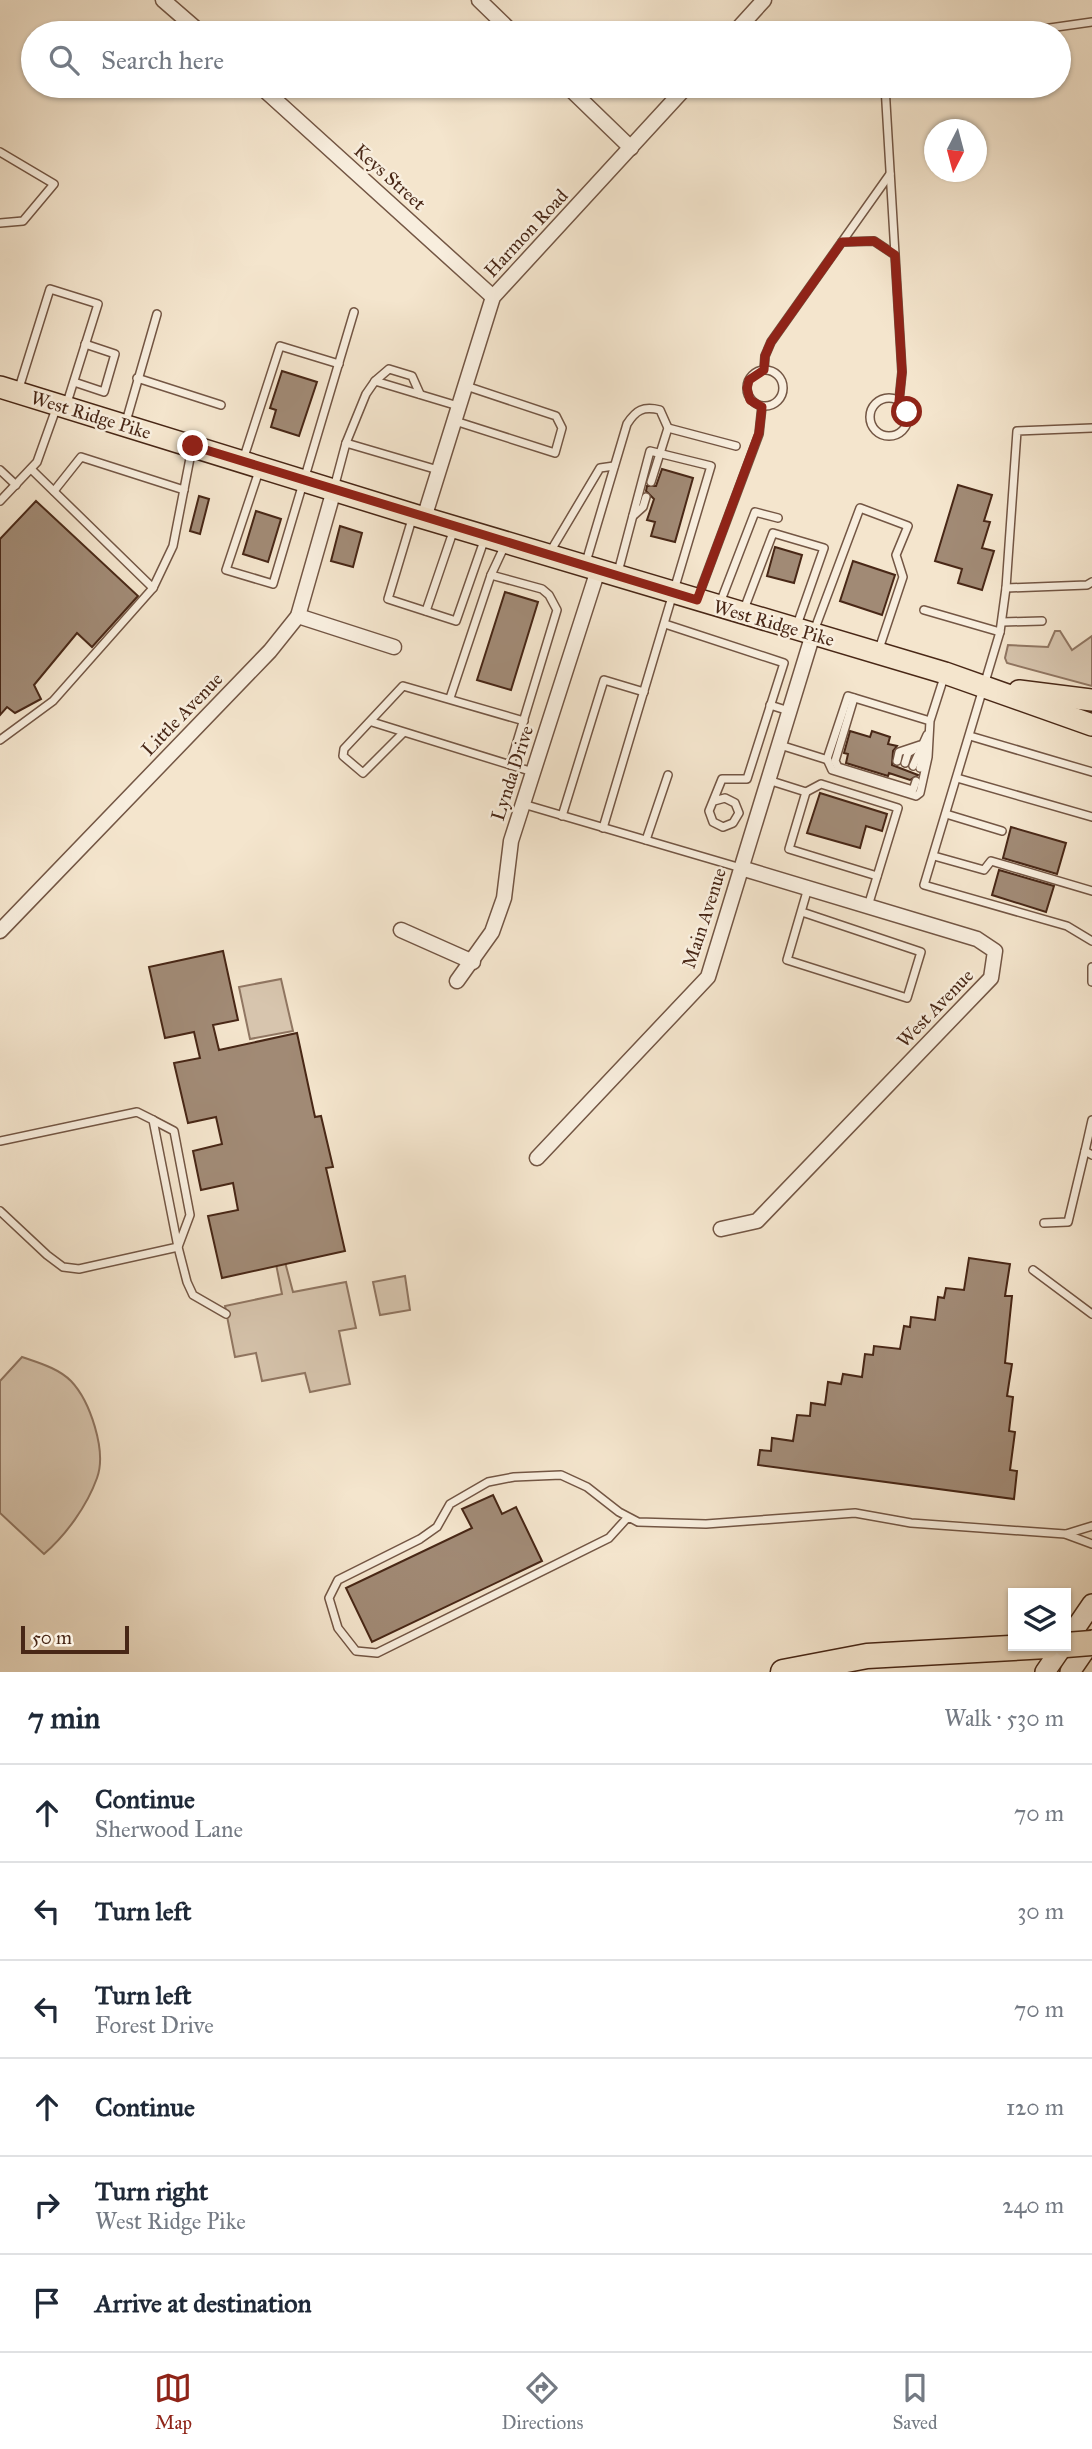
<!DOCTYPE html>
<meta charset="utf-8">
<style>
:root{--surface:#fff;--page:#f6f6f7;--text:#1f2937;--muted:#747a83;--line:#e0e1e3;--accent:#8f2418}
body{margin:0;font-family:"IM FELL Great Primer",serif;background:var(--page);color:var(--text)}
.controls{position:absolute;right:21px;bottom:21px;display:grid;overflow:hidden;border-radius:0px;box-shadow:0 2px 5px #0004}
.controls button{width:63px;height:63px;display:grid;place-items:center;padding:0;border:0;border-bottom:2px solid var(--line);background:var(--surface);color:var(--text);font:35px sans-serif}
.compass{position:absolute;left:924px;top:119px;width:63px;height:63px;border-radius:50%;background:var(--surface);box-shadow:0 2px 5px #0004;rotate:186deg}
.scale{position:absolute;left:21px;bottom:18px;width:108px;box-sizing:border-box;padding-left:7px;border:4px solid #482716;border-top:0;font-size:19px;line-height:24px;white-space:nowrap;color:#482716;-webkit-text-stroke:5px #f8eede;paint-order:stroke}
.stop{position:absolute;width:21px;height:21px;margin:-16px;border:5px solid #8f2418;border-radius:50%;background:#fff}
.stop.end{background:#8f2418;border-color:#fff;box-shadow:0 2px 7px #0008}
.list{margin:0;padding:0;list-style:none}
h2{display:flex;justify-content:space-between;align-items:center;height:91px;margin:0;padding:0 28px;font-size:30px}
h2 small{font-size:23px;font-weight:400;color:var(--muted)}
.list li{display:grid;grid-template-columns:46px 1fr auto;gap:21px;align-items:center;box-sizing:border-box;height:98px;padding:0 28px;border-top:2px solid var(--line)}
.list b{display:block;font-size:26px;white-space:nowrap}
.list p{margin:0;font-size:23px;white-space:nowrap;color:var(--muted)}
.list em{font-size:23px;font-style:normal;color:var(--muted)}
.icon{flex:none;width:38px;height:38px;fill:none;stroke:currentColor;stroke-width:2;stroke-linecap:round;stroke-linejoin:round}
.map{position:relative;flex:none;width:1092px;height:1672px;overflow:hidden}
.search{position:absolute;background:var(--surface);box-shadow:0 2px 5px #0004;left:21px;right:21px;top:21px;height:77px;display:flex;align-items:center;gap:18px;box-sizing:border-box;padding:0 24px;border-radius:38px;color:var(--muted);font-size:26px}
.sheet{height:679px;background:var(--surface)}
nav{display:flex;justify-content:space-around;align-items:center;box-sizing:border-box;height:98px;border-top:2px solid var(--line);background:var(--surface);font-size:19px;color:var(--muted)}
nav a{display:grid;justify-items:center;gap:4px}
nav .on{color:var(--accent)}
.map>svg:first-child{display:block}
.green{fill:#d7c5ae;stroke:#907662;stroke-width:2}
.building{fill:#a18a75;stroke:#482716;stroke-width:2}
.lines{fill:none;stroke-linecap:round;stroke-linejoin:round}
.lane-casing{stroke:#735644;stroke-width:10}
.street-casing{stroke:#735644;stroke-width:17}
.secondary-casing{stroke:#482716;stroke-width:22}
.primary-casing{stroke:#482716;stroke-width:24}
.highway-casing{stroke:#482716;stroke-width:27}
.lane{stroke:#f8eede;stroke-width:7}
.street{stroke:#f8eede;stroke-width:14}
.secondary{stroke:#f8eede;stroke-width:19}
.primary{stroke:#f4e5cd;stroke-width:21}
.highway{stroke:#f4e5cd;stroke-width:24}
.highway-bridge-casing{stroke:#482716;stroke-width:27;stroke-linecap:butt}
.highway-bridge{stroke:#f4e5cd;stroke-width:24}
.route{stroke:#8f2418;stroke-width:9}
.labels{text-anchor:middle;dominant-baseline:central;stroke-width:5;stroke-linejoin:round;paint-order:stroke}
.street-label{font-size:19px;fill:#482716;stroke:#f8eede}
</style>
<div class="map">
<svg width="1092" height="1672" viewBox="0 0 1092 1672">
<rect width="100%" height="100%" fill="#f4e5cd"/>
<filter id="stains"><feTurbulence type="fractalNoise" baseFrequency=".00286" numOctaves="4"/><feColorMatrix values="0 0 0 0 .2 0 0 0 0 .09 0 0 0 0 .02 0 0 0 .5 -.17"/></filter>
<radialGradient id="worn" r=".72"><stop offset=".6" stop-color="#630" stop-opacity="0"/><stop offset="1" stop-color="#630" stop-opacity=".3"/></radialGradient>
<g class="green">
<polygon points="1055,631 1060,631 1072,650 1092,636 1092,686 1007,663 1005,658 1008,645 1048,647"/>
<polygon points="281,979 293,1031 250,1039 239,987"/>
<polygon points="285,1262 293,1292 346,1282 356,1328 339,1331 350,1384 310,1392 305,1373 262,1381 256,1353 235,1357 225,1306 282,1294 276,1264"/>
<polygon points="405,1276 410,1310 380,1315 373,1282"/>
<path d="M22,1357C39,1363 58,1368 71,1381C90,1401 107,1451 97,1478C87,1506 66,1535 44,1554L0,1513V1381Z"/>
</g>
<g class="building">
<polygon points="282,371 317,382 299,436 271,427 276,410 270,408"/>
<polygon points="662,469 693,478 675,542 651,536 655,522 647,520 654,499 646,491 647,486 656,486"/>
<polygon points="958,485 992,495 984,521 990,522 982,548 994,551 982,590 958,583 962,569 935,561"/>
<polygon points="199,496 209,499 200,534 190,531"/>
<polygon points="36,501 138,596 92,647 77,633 34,685 41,699 15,713 7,707 0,715 0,539"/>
<polygon points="256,511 281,519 268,562 243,554"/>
<polygon points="340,526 362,533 353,567 331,561"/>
<polygon points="775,547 802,555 794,583 767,576"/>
<polygon points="853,561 895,575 882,615 840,601"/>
<polygon points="505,592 538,602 511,690 477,680"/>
<polygon points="850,731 870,737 872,731 890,737 888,744 897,746 893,751 892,765 918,775 910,780 889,773 888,776 846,763 848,754 844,753"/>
<polygon points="820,793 887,814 882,831 866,826 860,848 807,833"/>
<polygon points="1011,827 1066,843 1057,874 1003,858"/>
<polygon points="999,870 1054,886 1046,912 992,895"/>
<polygon points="223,951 238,1020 213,1025 219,1050 297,1033 315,1117 321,1116 333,1167 326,1168 345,1251 222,1278 208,1216 238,1210 233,1183 201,1190 193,1151 222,1144 216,1117 188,1123 174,1063 200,1058 194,1032 165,1038 149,967"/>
<polygon points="969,1258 1010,1264 1005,1296 1012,1296 1005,1363 1012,1364 1007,1396 1013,1397 1009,1431 1015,1432 1010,1470 1017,1471 1014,1499 758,1465 760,1450 771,1451 772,1438 793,1441 797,1415 810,1416 811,1403 825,1405 828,1382 841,1384 843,1374 862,1377 865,1354 873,1355 874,1346 900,1349 904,1326 910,1327 911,1317 935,1320 938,1297 944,1298 946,1288 964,1290"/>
<polygon points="493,1495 502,1514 516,1507 542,1561 372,1642 346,1588 472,1528 462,1509"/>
</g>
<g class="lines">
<g class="lane-casing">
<g id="lane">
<polyline points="908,33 915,30 950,33"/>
<polyline points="1014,33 1092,22"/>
<polyline points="885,86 902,372 899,401"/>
<polyline points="0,152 54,184 23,221 0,223"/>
<polyline points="842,242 874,241 895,255"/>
<circle cx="765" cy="388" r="18"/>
<polyline points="764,370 765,356 771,342 890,174"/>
<polyline points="137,378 221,405"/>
<polyline points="375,381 389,369 412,376 420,394"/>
<polyline points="74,382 104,392 115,354 85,344"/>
<polyline points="19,388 50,289 98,304 66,406"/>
<circle cx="889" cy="417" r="19"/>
<polyline points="455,421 555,453 562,428 556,416 466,386"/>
<polyline points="125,425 157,314"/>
<polyline points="668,428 736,446"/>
<polyline points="1092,428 1017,431 1006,588 1000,632 924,885 1067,926 1092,941"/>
<polyline points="346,443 366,394 375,381 458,406"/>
<polyline points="243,460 280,346 339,364"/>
<polyline points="260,468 226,570 273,584 354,312"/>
<polyline points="31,469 153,588"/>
<polyline points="0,470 16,485"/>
<polyline points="334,488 346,443 438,470"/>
<polyline points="54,491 81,457 184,490"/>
<polyline points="0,501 37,462 57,406"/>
<polyline points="633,516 643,507 646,497"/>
<polyline points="412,519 388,599 456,621 485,538"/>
<polyline points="550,552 600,468 614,466"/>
<path d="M586,562L627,424C636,410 643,406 660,410L668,428L651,482"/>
<polyline points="491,575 542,589 549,595 557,610 510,765"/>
<polyline points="1006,588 1087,585 1092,582"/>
<polyline points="698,597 759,434 762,406"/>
<polyline points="720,603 755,512 778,518"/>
<polyline points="924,610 1000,632"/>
<polyline points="426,611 454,529"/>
<polyline points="743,612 773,533 824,548 797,625"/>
<polyline points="1002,622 1042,621"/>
<polyline points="665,624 784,663 747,779 722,779 709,811 713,822 723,827 733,823 739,813 735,803 725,798 714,801"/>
<polyline points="814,631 860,508 908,526 896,555 903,577 879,649"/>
<polyline points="450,698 491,575 505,545"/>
<polyline points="854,698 835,761 838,767 913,790 916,781"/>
<polyline points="770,705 789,711"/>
<polyline points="930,721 928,757 920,793 916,796 832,770 827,759 848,696 930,721 945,674"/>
<polyline points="372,722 533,772"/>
<polyline points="403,733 363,773 343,756 344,749 403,686 524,721"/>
<polyline points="970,736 1092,772"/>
<polyline points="0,740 53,701 153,588 173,546 192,448"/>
<polyline points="780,745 828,760"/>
<polyline points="897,761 899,752 920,745"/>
<polyline points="905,763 908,753 913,750"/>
<polyline points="913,766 927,735"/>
<polyline points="920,768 925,748"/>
<polyline points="957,778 1092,817"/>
<polyline points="768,780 806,792 821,784 898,808 868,906"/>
<polyline points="806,792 789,849 877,876"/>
<polyline points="523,804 741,868"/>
<polyline points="946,814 1002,831"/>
<polyline points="562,816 604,680 644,692"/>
<polyline points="603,828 711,466 650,451 618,572"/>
<polyline points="646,840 668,775"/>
<polyline points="934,856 984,870 991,861 1092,891"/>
<polyline points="802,912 921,952 907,998 787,960 808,888"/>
<polyline points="1092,967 1092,982"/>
<polyline points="153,1120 174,1131 190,1215 178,1247 187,1282 193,1295 226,1314"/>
<polyline points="1092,1120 1085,1151 1092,1155"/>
<polyline points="0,1141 137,1112 153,1120 178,1247 79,1269 63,1267 47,1255 0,1211"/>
<polyline points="1044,1223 1068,1222 1085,1151"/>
<polyline points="1033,1270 1092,1314"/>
<polyline points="628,1517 609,1538 377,1653 356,1651 338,1628 329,1598 338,1580 420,1539 437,1527 450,1504 488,1482 514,1477 561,1475 587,1487 619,1512 638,1522 706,1524 855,1513 911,1523 1065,1534 1092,1544"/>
<polyline points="1066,1534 1092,1526"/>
</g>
</g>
<g class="street-casing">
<g id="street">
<polyline points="163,0 201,33"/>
<polyline points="479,0 513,33"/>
<polyline points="734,33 764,0"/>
<polyline points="260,86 493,297"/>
<polyline points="567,86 631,148"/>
<polyline points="424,518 493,297 687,86"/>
<polyline points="298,616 394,647"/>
<polyline points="401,930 473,962"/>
<polyline points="0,931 270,651 298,616 334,490"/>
<polyline points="457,981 492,932 504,898 511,841 598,570"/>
<polyline points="537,1158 708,977 813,634"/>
<polyline points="721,1229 757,1221 991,978 995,951 977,939 741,868"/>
</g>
</g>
<g class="secondary-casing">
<g id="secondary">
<polyline points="1066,1642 1092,1604"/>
<polyline points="1045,1672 1063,1646"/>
<polyline points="1070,1672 1092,1640"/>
</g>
</g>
<g class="primary-casing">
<g id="primary">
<polyline points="0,387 424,518 945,673 1092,725"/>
<polyline points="1019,691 1092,700"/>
</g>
</g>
<g class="highway-casing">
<polyline id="highway" points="783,1672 867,1656 1047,1646"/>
</g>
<use href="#lane" class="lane"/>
<use href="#street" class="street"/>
<use href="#secondary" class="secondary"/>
<use href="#primary" class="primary"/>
<use href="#highway" class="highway"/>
<g class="highway-bridge-casing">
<polyline id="highway-bridge" points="1066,1645 1092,1643"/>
</g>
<use href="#highway-bridge" class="highway-bridge"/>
</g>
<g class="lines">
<polyline class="route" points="193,446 697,600 759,433 762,407 750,400 747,388 749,380 764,370 765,356 771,342 842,242 874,241 895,255 902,372 899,401 907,412"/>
</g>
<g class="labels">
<g class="street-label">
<text transform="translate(390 177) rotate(42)">Keys Street</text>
<text transform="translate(526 233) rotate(-47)">Harmon Road</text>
<text transform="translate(91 415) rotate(17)">West Ridge Pike</text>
<text transform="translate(774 623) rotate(16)">West Ridge Pike</text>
<text transform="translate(182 714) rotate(-46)">Little Avenue</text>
<text transform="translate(512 773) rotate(-72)">Lynda Drive</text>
<text transform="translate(704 918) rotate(-72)">Main Avenue</text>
<text transform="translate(935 1008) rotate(-46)">West Avenue</text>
</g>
</g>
<rect width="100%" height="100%" filter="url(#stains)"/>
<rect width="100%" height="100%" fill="url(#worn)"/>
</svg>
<div class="controls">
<button><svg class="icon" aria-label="layers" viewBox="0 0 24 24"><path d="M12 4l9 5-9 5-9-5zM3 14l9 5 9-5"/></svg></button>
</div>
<svg class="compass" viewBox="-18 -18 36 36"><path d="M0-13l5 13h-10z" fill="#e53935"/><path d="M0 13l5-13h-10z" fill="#747a83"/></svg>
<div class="scale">50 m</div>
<div class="stop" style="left:907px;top:412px"></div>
<div class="stop end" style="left:193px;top:446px"></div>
<div class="search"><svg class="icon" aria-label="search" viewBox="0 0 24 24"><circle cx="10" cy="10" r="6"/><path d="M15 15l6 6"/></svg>Search here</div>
</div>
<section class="sheet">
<h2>7 min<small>Walk · 530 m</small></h2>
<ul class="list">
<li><svg class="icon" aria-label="ahead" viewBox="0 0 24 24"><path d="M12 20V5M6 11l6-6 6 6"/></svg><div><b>Continue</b><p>Sherwood Lane</p></div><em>70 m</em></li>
<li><svg class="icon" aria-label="left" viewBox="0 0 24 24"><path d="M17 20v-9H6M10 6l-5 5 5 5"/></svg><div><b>Turn left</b></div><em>30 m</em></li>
<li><svg class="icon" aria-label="left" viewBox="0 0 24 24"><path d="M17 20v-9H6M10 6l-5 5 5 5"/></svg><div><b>Turn left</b><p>Forest Drive</p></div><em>70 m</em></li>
<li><svg class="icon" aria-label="ahead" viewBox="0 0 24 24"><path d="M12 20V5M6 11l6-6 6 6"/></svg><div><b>Continue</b></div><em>120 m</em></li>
<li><svg class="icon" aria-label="right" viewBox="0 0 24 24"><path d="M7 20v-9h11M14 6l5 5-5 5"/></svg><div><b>Turn right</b><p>West Ridge Pike</p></div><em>240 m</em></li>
<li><svg class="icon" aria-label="arrive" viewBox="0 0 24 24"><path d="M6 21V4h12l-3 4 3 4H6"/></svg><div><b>Arrive at destination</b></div></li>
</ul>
</section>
<nav>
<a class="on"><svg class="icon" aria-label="map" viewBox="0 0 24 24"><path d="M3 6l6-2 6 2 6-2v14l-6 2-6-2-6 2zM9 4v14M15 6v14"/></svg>Map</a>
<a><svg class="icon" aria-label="directions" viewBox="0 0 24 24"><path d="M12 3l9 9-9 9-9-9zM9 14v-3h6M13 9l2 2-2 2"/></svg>Directions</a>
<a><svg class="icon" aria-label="saved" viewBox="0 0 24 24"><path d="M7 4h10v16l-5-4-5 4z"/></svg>Saved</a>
</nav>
